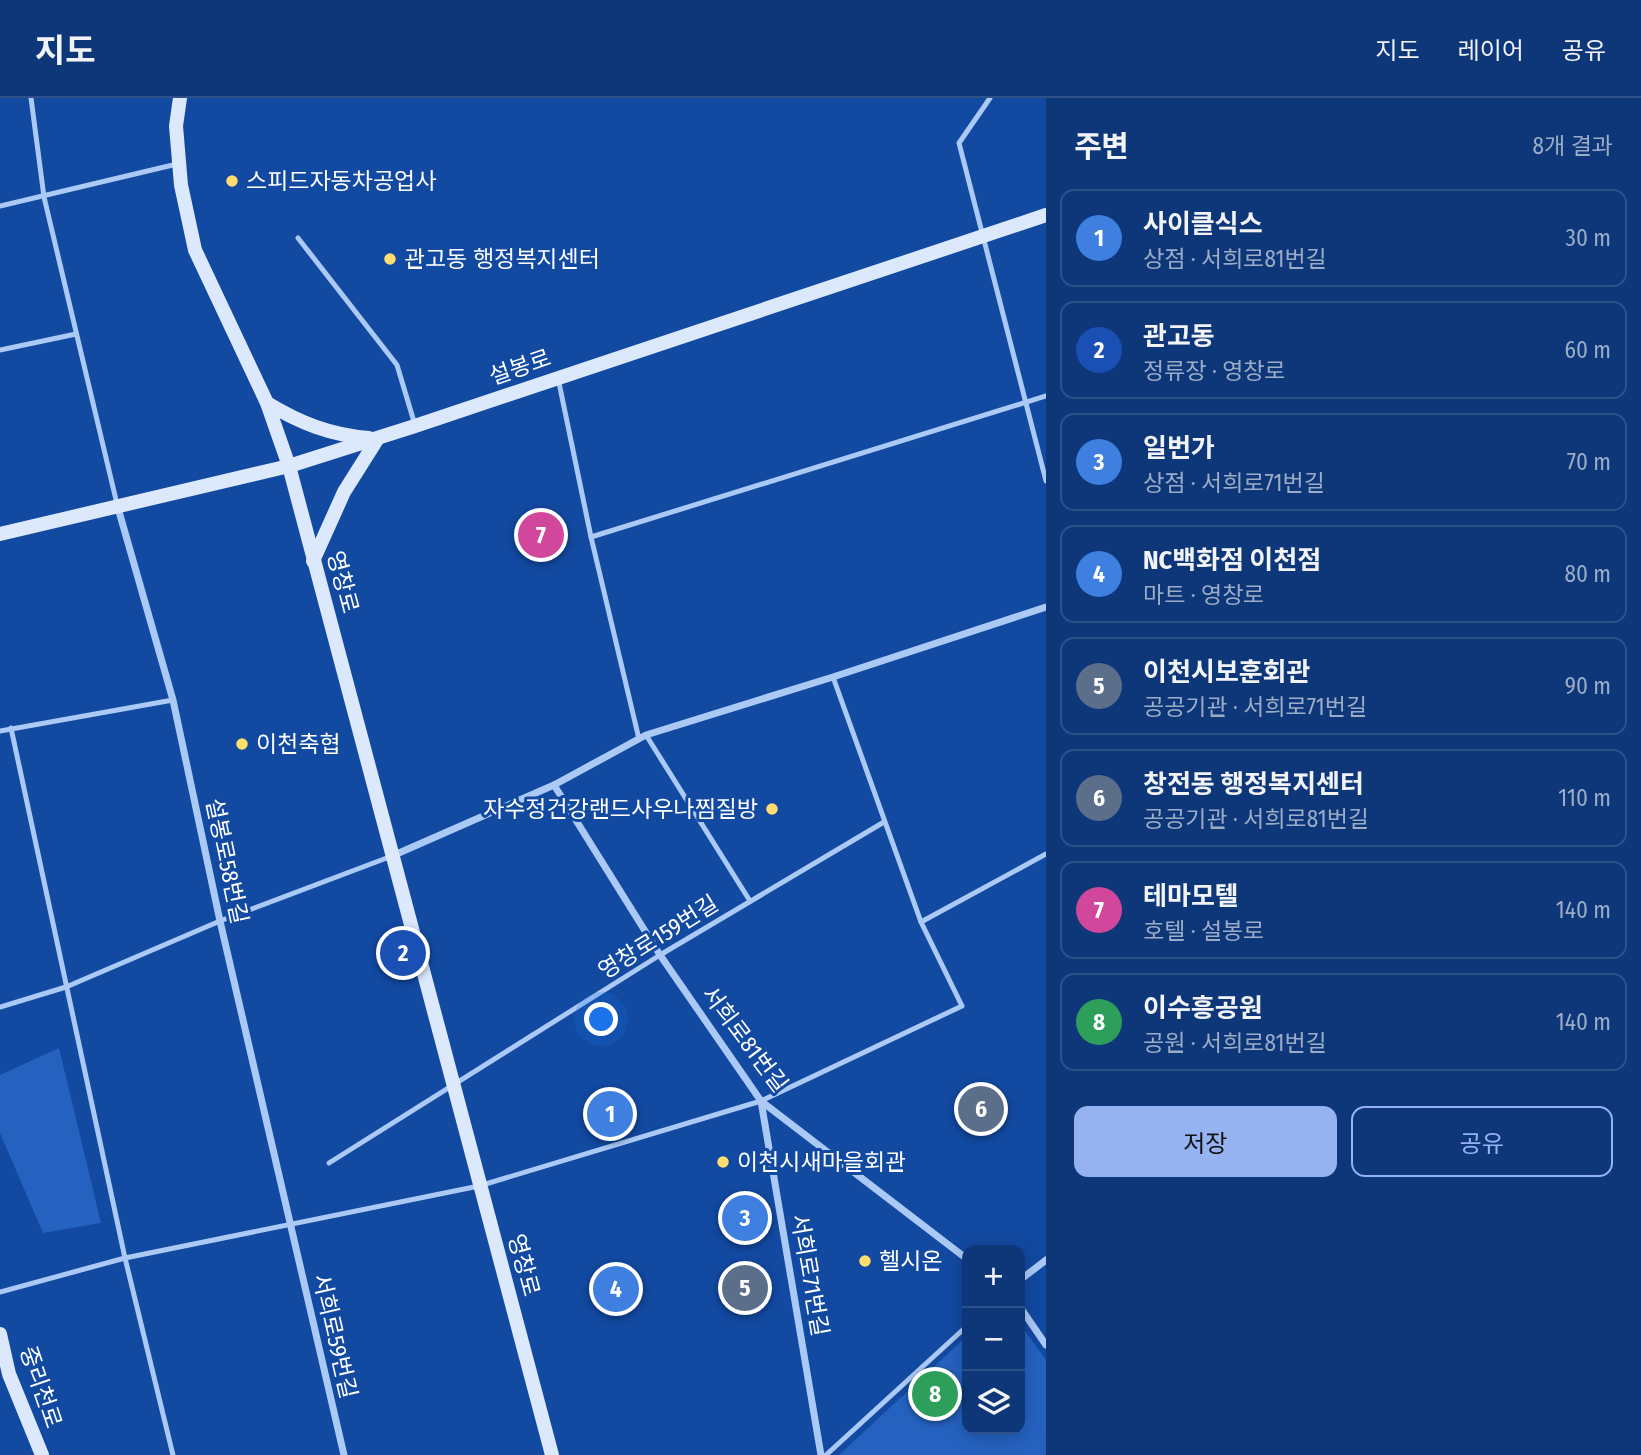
<!DOCTYPE html>
<html lang="ko">
<meta charset="utf-8">
<style>
:root{--surface:#0e3779;--page:#1c4280;--text:#f1f3f6;--muted:#9bacc6;--line:#2e518a;--accent:#95b2f1}
body{margin:0;font-family:"Fira Sans Condensed","Noto Sans KR",sans-serif;background:var(--page);color:var(--text)}
.controls{position:absolute;right:21px;bottom:21px;display:grid;overflow:hidden;border-radius:14px;box-shadow:0 4px 18px #0003}
.controls button{width:63px;height:63px;display:grid;place-items:center;padding:0;border:0;border-bottom:2px solid var(--line);background:var(--surface);color:var(--text);font:35px sans-serif}
.you{position:absolute;left:602px;top:922px;width:24px;height:24px;margin:-18px;border:5px solid #fff;border-radius:50%;background:#1a73e8;box-shadow:0 0 0 10px #1a73e833}
.badge{display:grid;place-items:center;width:46px;height:46px;border-radius:50%;background:var(--accent);color:#fff;font-size:23px;font-weight:700}
.pin{position:absolute;translate:-50% -50%;border:4px solid #fff;box-shadow:0 2px 7px #0006}
.list{margin:0;padding:0;list-style:none}
h2{display:flex;justify-content:space-between;align-items:center;height:91px;margin:0;padding:0 28px;font-size:30px}
h2 small{font-size:23px;font-weight:400;color:var(--muted)}
.list li{display:grid;grid-template-columns:46px 1fr auto;gap:21px;align-items:center;box-sizing:border-box;height:98px;margin:0 14px 14px;padding:0 14px;border:2px solid var(--line);border-radius:14px}
.list b{display:block;font-size:26px;white-space:nowrap}
.list p{margin:0;font-size:23px;white-space:nowrap;color:var(--muted)}
.list em{font-size:23px;font-style:normal;color:var(--muted)}
.actions{display:flex;gap:14px;padding:21px 28px}
.actions a{flex:1;padding:16px 0;border:2px solid var(--accent);border-radius:14px;text-align:center;font-size:24px;color:var(--accent)}
.actions .main{background:var(--accent);color:#111}
.icon{flex:none;width:38px;height:38px;fill:none;stroke:currentColor;stroke-width:2;stroke-linecap:round;stroke-linejoin:round}
.map{position:relative;flex:none;width:1046px;height:1357px;overflow:hidden}
header{display:flex;align-items:center;gap:42px;box-sizing:border-box;height:98px;padding:0 35px;background:var(--surface);border-bottom:2px solid var(--line)}
header strong{font-size:33px}
nav{display:flex;gap:38px;margin-inline-start:auto;font-size:24px}
main{display:flex}
aside{flex:1;background:var(--surface)}
.map>svg:first-child{display:block}
.green{fill:#2562c0}
.lines{fill:none;stroke-linecap:round;stroke-linejoin:round}
.lane{stroke:#abc9f5;stroke-width:5}
.street{stroke:#abc9f5;stroke-width:7}
.secondary{stroke:#dce9fd;stroke-width:14}
.poi-dot{fill:#ffdd6f;stroke:#1249a1;stroke-width:2.5}
.labels{text-anchor:middle;dominant-baseline:central;stroke-width:6;stroke-linejoin:round;paint-order:stroke}
.poi-label{font-size:23px;fill:#fff;stroke:#1249a1;text-anchor:start}
.street-label{font-size:23px;fill:#fff;stroke:#1249a1}
</style>
<header>
<strong>지도</strong>
<nav><a>지도</a><a>레이어</a><a>공유</a></nav>
</header>
<main>
<div class="map">
<svg width="1046" height="1357" viewBox="0 0 1046 1357">
<rect width="100%" height="100%" fill="#1249a1"/>
<g class="green">
<polygon points="59,950 101,1125 43,1135 0,1035 0,977"/>
<polygon points="1020,1226 1046,1262 1046,1357 839,1357 967,1238 967,1331 1020,1331"/>
</g>
<g class="lines">
<g class="lane">
<polyline points="31,0 44,99 117,406"/>
<polyline points="990,0 959,45 1046,383"/>
<polyline points="0,108 177,66"/>
<polyline points="298,140 397,267 415,327"/>
<polyline points="0,252 76,236"/>
<polyline points="558,280 591,439 639,641"/>
<polyline points="591,439 1046,298"/>
<polyline points="11,630 125,1160 173,1357"/>
<polyline points="0,633 173,602"/>
<polyline points="646,637 750,803"/>
<polyline points="921,824 1046,756"/>
<polyline points="0,909 66,889 220,823 392,758"/>
<polyline points="329,1065 660,857 884,724"/>
<polyline points="0,1194 125,1160 479,1088 761,1003 962,908 921,824 833,579"/>
<polyline points="826,1357 967,1228"/>
</g>
<g class="street">
<polyline points="118,410 173,602 220,823 344,1357"/>
<polyline points="554,687 660,857 761,1003 967,1161"/>
<polyline points="392,758 554,687 646,637 833,579 1046,509"/>
<polyline points="761,1003 821,1357"/>
<polyline points="1020,1182 1046,1162"/>
<polyline points="1020,1209 1046,1247"/>
</g>
<g class="secondary">
<polyline points="180,0 176,28 181,87 195,152 267,305 289,368 552,1357"/>
<path d="M267,305C300,325 330,337 369,340"/>
<polyline points="0,436 289,368 415,328 1046,117"/>
<polyline points="313,463 344,394 378,340"/>
<polyline points="0,1236 9,1276 42,1357"/>
</g>
</g>
<g class="poi-dot">
<circle cx="232" cy="83" r="7"/>
<circle cx="390" cy="161" r="7"/>
<circle cx="242" cy="646" r="7"/>
<circle cx="772" cy="711" r="7"/>
<circle cx="723" cy="1064" r="7"/>
<circle cx="865" cy="1163" r="7"/>
</g>
<g class="labels">
<g class="poi-label">
<text x="246" y="83">스피드자동차공업사</text>
<text x="404" y="161">관고동 행정복지센터</text>
<text x="256" y="646">이천축협</text>
<text x="758" y="711" text-anchor="end">자수정건강랜드사우나찜질방</text>
<text x="737" y="1064">이천시새마을회관</text>
<text x="879" y="1163">헬시온</text>
</g>
<g class="street-label">
<text transform="translate(520 269) rotate(-19)">설봉로</text>
<text transform="translate(343 484) rotate(75)">영창로</text>
<text transform="translate(227 763) rotate(78)">설봉로58번길</text>
<text transform="translate(658 839) rotate(-32)">영창로159번길</text>
<text transform="translate(745 941) rotate(53)">서희로81번길</text>
<text transform="translate(524 1167) rotate(75)">영창로</text>
<text transform="translate(810 1177) rotate(80)">서희로71번길</text>
<text transform="translate(335 1238) rotate(77)">서희로59번길</text>
<text transform="translate(41 1289) rotate(71)">중리천로</text>
</g>
</g>
</svg>
<div class="controls">
<button>+</button>
<button>−</button>
<button><svg class="icon" aria-label="layers" viewBox="0 0 24 24"><path d="M12 4l9 5-9 5-9-5zM3 14l9 5 9-5"/></svg></button>
</div>
<div class="you"></div>
<div class="pin badge" style="left:610px;top:1016px;background:#3f7fe0">1</div>
<div class="pin badge" style="left:403px;top:855px;background:#1a4fb4">2</div>
<div class="pin badge" style="left:745px;top:1120px;background:#3f7fe0">3</div>
<div class="pin badge" style="left:616px;top:1191px;background:#3f7fe0">4</div>
<div class="pin badge" style="left:745px;top:1190px;background:#5c6f8a">5</div>
<div class="pin badge" style="left:981px;top:1011px;background:#5c6f8a">6</div>
<div class="pin badge" style="left:541px;top:437px;background:#d1479c">7</div>
<div class="pin badge" style="left:935px;top:1296px;background:#2e9e5b">8</div>
</div>
<aside>
<h2>주변<small>8개 결과</small></h2>
<ul class="list">
<li><span class="badge" style="background:#3f7fe0">1</span><div><b>사이클식스</b><p>상점 · 서희로81번길</p></div><em>30 m</em></li>
<li><span class="badge" style="background:#1a4fb4">2</span><div><b>관고동</b><p>정류장 · 영창로</p></div><em>60 m</em></li>
<li><span class="badge" style="background:#3f7fe0">3</span><div><b>일번가</b><p>상점 · 서희로71번길</p></div><em>70 m</em></li>
<li><span class="badge" style="background:#3f7fe0">4</span><div><b>NC백화점 이천점</b><p>마트 · 영창로</p></div><em>80 m</em></li>
<li><span class="badge" style="background:#5c6f8a">5</span><div><b>이천시보훈회관</b><p>공공기관 · 서희로71번길</p></div><em>90 m</em></li>
<li><span class="badge" style="background:#5c6f8a">6</span><div><b>창전동 행정복지센터</b><p>공공기관 · 서희로81번길</p></div><em>110 m</em></li>
<li><span class="badge" style="background:#d1479c">7</span><div><b>테마모텔</b><p>호텔 · 설봉로</p></div><em>140 m</em></li>
<li><span class="badge" style="background:#2e9e5b">8</span><div><b>이수흥공원</b><p>공원 · 서희로81번길</p></div><em>140 m</em></li>
</ul>
<div class="actions"><a class="main">저장</a><a>공유</a></div>
</aside>
</main>
